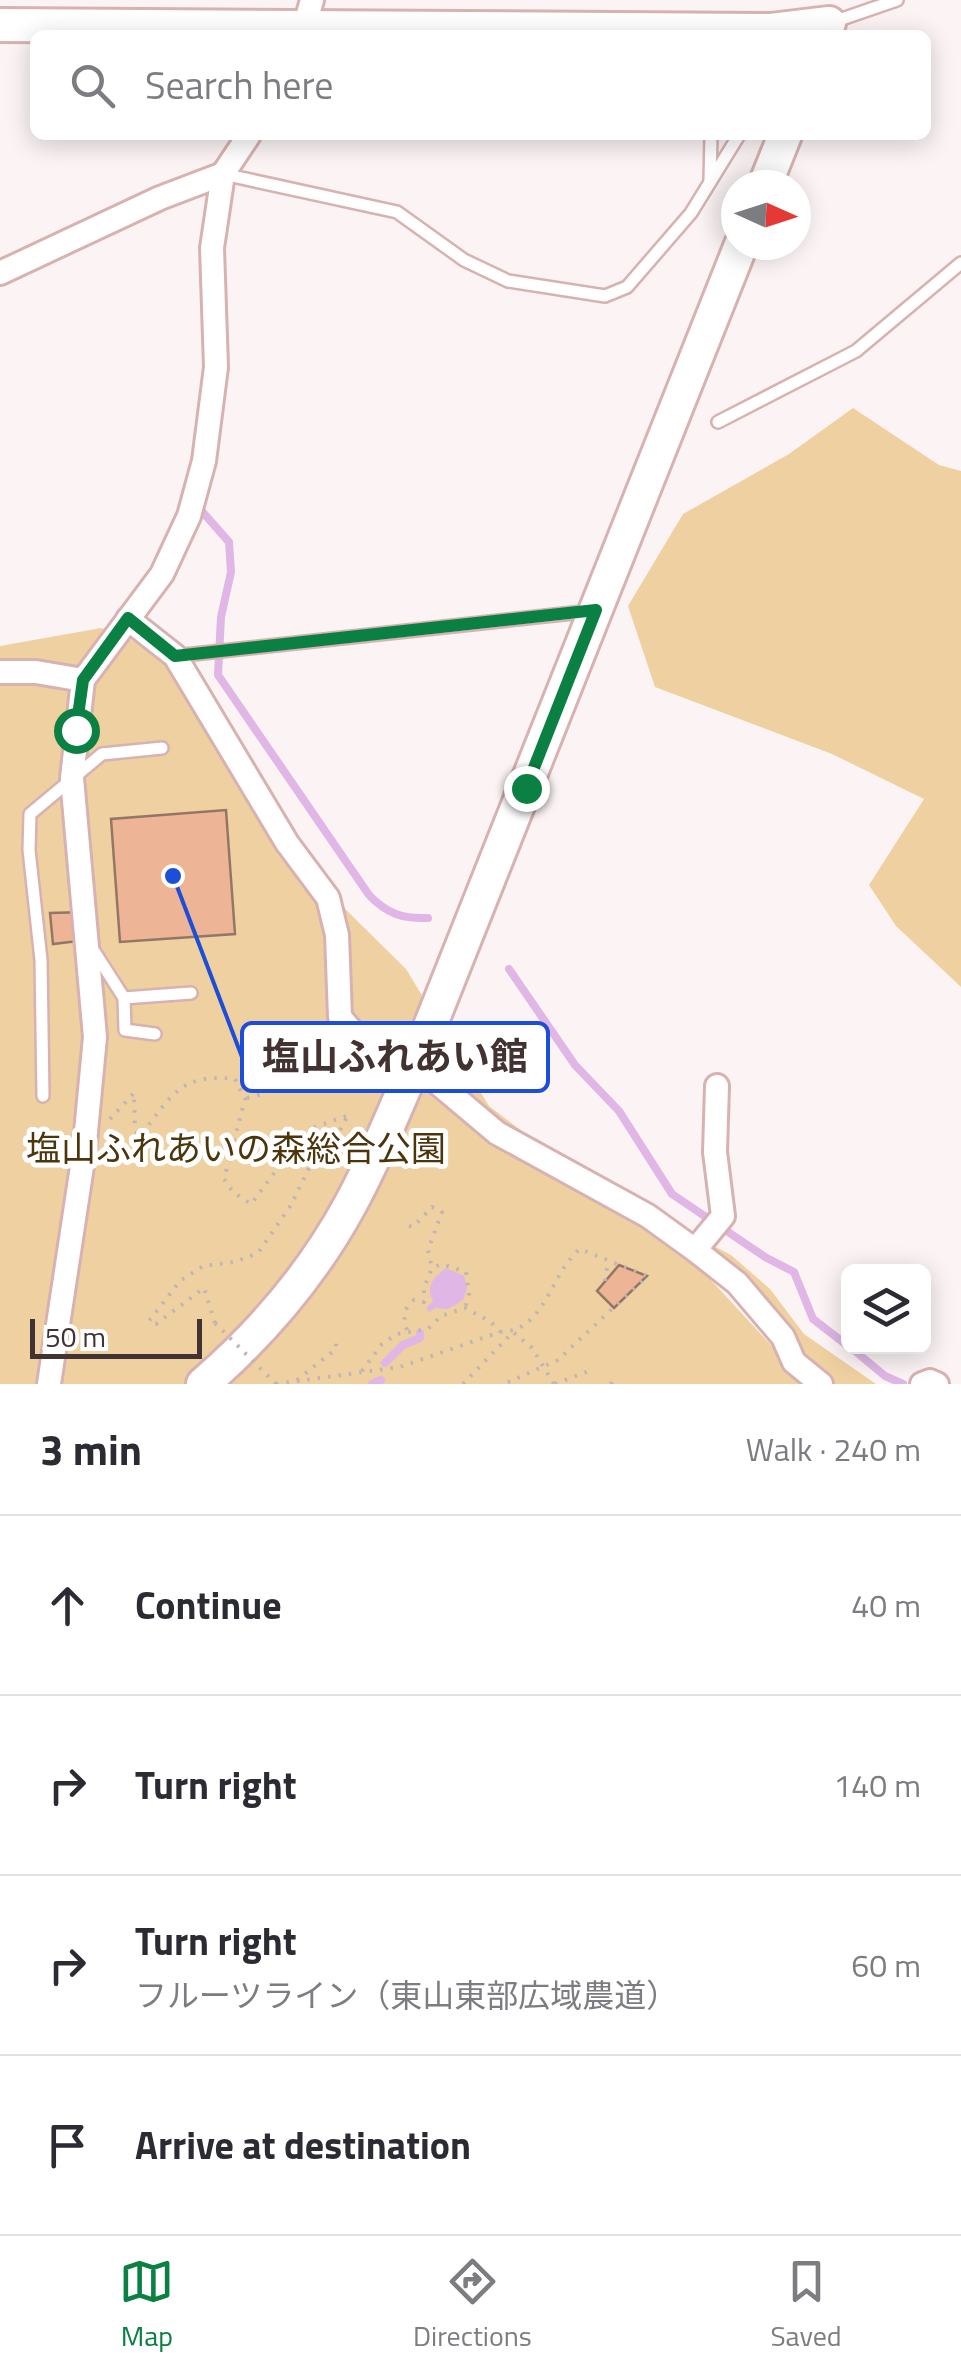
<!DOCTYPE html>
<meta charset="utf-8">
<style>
:root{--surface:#fff;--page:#f7f7f7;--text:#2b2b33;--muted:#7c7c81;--line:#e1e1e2;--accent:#0b8043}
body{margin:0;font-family:"Titillium Web","Noto Sans JP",sans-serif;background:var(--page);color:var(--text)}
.controls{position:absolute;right:30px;bottom:30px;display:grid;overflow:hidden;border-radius:15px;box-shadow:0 5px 25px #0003}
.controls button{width:90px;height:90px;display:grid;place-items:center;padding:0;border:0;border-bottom:2px solid var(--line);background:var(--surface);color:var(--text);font:50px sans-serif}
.compass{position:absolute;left:721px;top:170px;width:90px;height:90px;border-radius:50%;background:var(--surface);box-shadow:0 5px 25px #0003;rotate:93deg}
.scale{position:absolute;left:30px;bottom:25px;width:172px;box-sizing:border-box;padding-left:10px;border:5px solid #423332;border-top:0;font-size:28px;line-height:35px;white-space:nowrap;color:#423332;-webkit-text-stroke:8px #fff;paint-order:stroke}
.stop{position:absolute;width:30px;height:30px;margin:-22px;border:8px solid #0b8043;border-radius:50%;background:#fff}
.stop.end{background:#0b8043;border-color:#fff;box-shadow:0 2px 10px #0008}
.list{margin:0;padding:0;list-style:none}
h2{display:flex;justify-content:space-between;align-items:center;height:130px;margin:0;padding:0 40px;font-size:42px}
h2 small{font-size:32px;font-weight:400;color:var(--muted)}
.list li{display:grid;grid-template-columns:65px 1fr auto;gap:30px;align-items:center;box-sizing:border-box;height:180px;padding:0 40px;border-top:2px solid var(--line)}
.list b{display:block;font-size:38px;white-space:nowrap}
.list p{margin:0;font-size:32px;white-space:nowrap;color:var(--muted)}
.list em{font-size:32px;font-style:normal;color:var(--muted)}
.icon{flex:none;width:55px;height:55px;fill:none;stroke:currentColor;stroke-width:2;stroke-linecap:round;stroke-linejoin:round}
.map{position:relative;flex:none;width:961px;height:1384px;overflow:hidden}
.search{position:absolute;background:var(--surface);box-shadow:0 5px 25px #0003;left:30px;right:30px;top:30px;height:110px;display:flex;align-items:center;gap:25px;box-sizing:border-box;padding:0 35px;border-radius:15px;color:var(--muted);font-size:38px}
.sheet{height:850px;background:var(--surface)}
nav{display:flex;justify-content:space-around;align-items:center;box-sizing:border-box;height:140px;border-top:2px solid var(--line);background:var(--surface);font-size:28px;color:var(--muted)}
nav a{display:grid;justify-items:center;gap:5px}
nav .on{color:var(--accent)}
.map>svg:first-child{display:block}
.green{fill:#efd0a0}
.water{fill:#dfb6e5}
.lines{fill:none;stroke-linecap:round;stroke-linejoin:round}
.stream{stroke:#dfb6e5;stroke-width:8}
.building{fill:#edb496;stroke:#947667;stroke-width:2.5}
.lane-casing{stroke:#d7b2b1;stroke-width:16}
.street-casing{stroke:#d7b2b1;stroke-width:28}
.secondary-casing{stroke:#d7b2b1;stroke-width:38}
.path{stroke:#c0b5b5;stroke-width:4;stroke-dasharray:2.5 8;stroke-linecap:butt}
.lane{stroke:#fff;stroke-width:11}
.street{stroke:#fff;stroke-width:22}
.secondary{stroke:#fff;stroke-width:32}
.path-bridge{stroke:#c0b5b5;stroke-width:4;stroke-dasharray:2.5 8;stroke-linecap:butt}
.route{stroke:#0b8043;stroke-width:12}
.labels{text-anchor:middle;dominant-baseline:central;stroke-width:10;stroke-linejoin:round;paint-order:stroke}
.park-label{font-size:35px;fill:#4c350b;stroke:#fff}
.leader{fill:none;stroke:#1d4ed8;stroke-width:4}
.callout-dot{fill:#1d4ed8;stroke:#fff;stroke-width:4}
.callout{fill:#fff;stroke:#1d4ed8;stroke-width:4}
.callout-label{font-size:38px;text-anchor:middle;font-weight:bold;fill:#423332}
</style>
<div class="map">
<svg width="961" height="1384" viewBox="0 0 961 1384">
<rect width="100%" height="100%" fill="#fcf4f4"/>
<g class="green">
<polygon points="853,408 939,465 961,471 961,987 896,926 869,885 924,799 832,754 655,687 628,606 683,514 789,454"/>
<polygon points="101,628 174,657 333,897 406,969 489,1106 699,1267 807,1384 0,1384 0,646"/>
<polygon points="706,1242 731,1255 770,1289 804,1334 876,1384 827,1384 693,1254"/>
</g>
<path class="water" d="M446,1268L464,1276L467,1288L463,1300L448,1309L435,1308L429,1312L426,1308L433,1301C425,1287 434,1276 446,1268Z"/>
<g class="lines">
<g class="stream">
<path d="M200,509L229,542L231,572L221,617L218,675L369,895C387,914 403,919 428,918"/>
<polyline points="509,969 575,1065 619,1111 672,1194 765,1257 794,1272 813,1319 848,1346"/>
<polyline points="849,1346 885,1376 903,1384"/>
<polyline points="385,1363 403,1345 420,1338 420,1333"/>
<polyline points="372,1384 381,1380"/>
</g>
</g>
<g class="building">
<polygon points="226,810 235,934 120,942 111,819"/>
<polygon points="85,912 87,940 53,944 50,913"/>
<polygon points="619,1265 647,1276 614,1308 597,1291"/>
</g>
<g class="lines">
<g class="lane-casing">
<g id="lane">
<polyline points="833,22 897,0"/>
<polyline points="223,174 397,212 464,260 508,281 605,296 627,287 691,213 739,135"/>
<polyline points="710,181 711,135"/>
<polyline points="718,422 856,351 961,263"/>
<polyline points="175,656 592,611"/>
<polyline points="92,948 124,998 191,993"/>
<polyline points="124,998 125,1030 155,1034"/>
<polyline points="43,1096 41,960 29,850 30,814 102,754 162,748"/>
</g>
</g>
<g class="street-casing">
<g id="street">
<polyline points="302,35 312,0"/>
<polyline points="0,273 160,198 223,174"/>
<polyline points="128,619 175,656 287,843 328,898 337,935 340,1017 361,1042 415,1064 497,1133 648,1216 695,1250 737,1283 783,1337 794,1362 821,1384"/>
<polyline points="0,672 36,672 83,680"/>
<polyline points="695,1250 723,1216 715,1152 717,1086"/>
<polyline points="49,1384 84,1153 95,1037 72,778 83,680 162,574 189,516 204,461 216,367 212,248 223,174 249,135"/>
<polyline points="922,1384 930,1381 937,1384"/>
</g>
</g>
<g class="secondary-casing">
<g id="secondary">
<polyline points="0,25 771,30 829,23"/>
<polyline points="765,185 785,135"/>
<path d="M203,1384C261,1334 313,1273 350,1205C375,1160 394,1111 415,1064L741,245"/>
</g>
</g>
<g class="path">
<polyline points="247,1098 266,1093 281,1061"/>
<path d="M110,1119L134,1093L135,1130L140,1136C172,1096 179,1073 235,1079L245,1099L224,1179L233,1192L251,1204L293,1148L315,1127L349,1115"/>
<polyline points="409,1226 413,1227 432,1207 442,1212 428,1250 432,1268"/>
<polyline points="605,1281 608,1261"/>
<polyline points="215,1323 204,1288 156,1324 149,1321 180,1281 203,1266 235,1262 258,1253 291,1205 310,1166 333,1144 348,1115"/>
<path d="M407,1330C403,1317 403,1309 414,1300L424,1302V1288L432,1268L442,1264L466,1272L469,1294L465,1308"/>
<polyline points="362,1371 382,1344 397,1334 428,1329 441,1316 465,1308 491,1322 500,1332"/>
<polyline points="297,1380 336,1349 336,1339"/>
<path d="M276,1384L400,1367L500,1332C545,1332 551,1272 580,1249L647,1276L558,1360L504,1384"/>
<polyline points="463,1384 513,1332 532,1348 554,1384"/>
<polyline points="555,1384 594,1369"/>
<polyline points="611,1384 612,1382"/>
</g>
<use href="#lane" class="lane"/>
<use href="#street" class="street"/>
<use href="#secondary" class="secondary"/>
<polyline class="path-bridge" points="215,1323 276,1384"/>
</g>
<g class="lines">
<polyline class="route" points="76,730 83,680 128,618 175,656 596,610 526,788"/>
</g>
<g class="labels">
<g class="park-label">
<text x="236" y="1148">塩山ふれあいの森総合公園</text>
</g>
</g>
<path class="leader" d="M173 876L242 1057"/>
<circle class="callout-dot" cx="173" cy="876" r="10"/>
<rect class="callout" x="242" y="1023" width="306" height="68" rx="10"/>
<g class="callout-label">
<text x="395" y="1070">塩山ふれあい館</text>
</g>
</svg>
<div class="controls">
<button><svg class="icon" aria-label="layers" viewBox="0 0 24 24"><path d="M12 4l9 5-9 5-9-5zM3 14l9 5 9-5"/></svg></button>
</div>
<svg class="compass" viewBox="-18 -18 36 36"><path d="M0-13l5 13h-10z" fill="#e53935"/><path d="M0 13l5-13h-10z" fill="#7c7c81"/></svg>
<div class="scale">50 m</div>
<div class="stop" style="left:76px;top:730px"></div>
<div class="stop end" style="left:526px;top:788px"></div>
<div class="search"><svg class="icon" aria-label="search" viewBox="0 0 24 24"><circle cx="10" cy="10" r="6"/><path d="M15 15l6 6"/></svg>Search here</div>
</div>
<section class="sheet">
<h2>3 min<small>Walk · 240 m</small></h2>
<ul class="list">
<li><svg class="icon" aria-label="ahead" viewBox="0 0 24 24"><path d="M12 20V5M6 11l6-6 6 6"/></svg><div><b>Continue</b></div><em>40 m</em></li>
<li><svg class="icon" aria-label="right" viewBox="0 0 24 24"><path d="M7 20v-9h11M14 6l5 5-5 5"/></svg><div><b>Turn right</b></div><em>140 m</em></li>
<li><svg class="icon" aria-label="right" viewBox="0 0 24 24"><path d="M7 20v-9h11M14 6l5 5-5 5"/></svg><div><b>Turn right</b><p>フルーツライン（東山東部広域農道）</p></div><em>60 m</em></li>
<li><svg class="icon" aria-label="arrive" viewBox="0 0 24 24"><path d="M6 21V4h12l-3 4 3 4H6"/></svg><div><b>Arrive at destination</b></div></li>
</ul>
</section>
<nav>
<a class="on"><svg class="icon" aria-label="map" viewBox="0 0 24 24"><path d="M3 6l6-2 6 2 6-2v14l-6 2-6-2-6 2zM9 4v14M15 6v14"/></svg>Map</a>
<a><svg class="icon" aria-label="directions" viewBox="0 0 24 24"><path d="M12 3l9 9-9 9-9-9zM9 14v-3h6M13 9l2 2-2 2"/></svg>Directions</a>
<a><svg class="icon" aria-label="saved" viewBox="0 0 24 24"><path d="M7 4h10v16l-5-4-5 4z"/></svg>Saved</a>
</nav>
